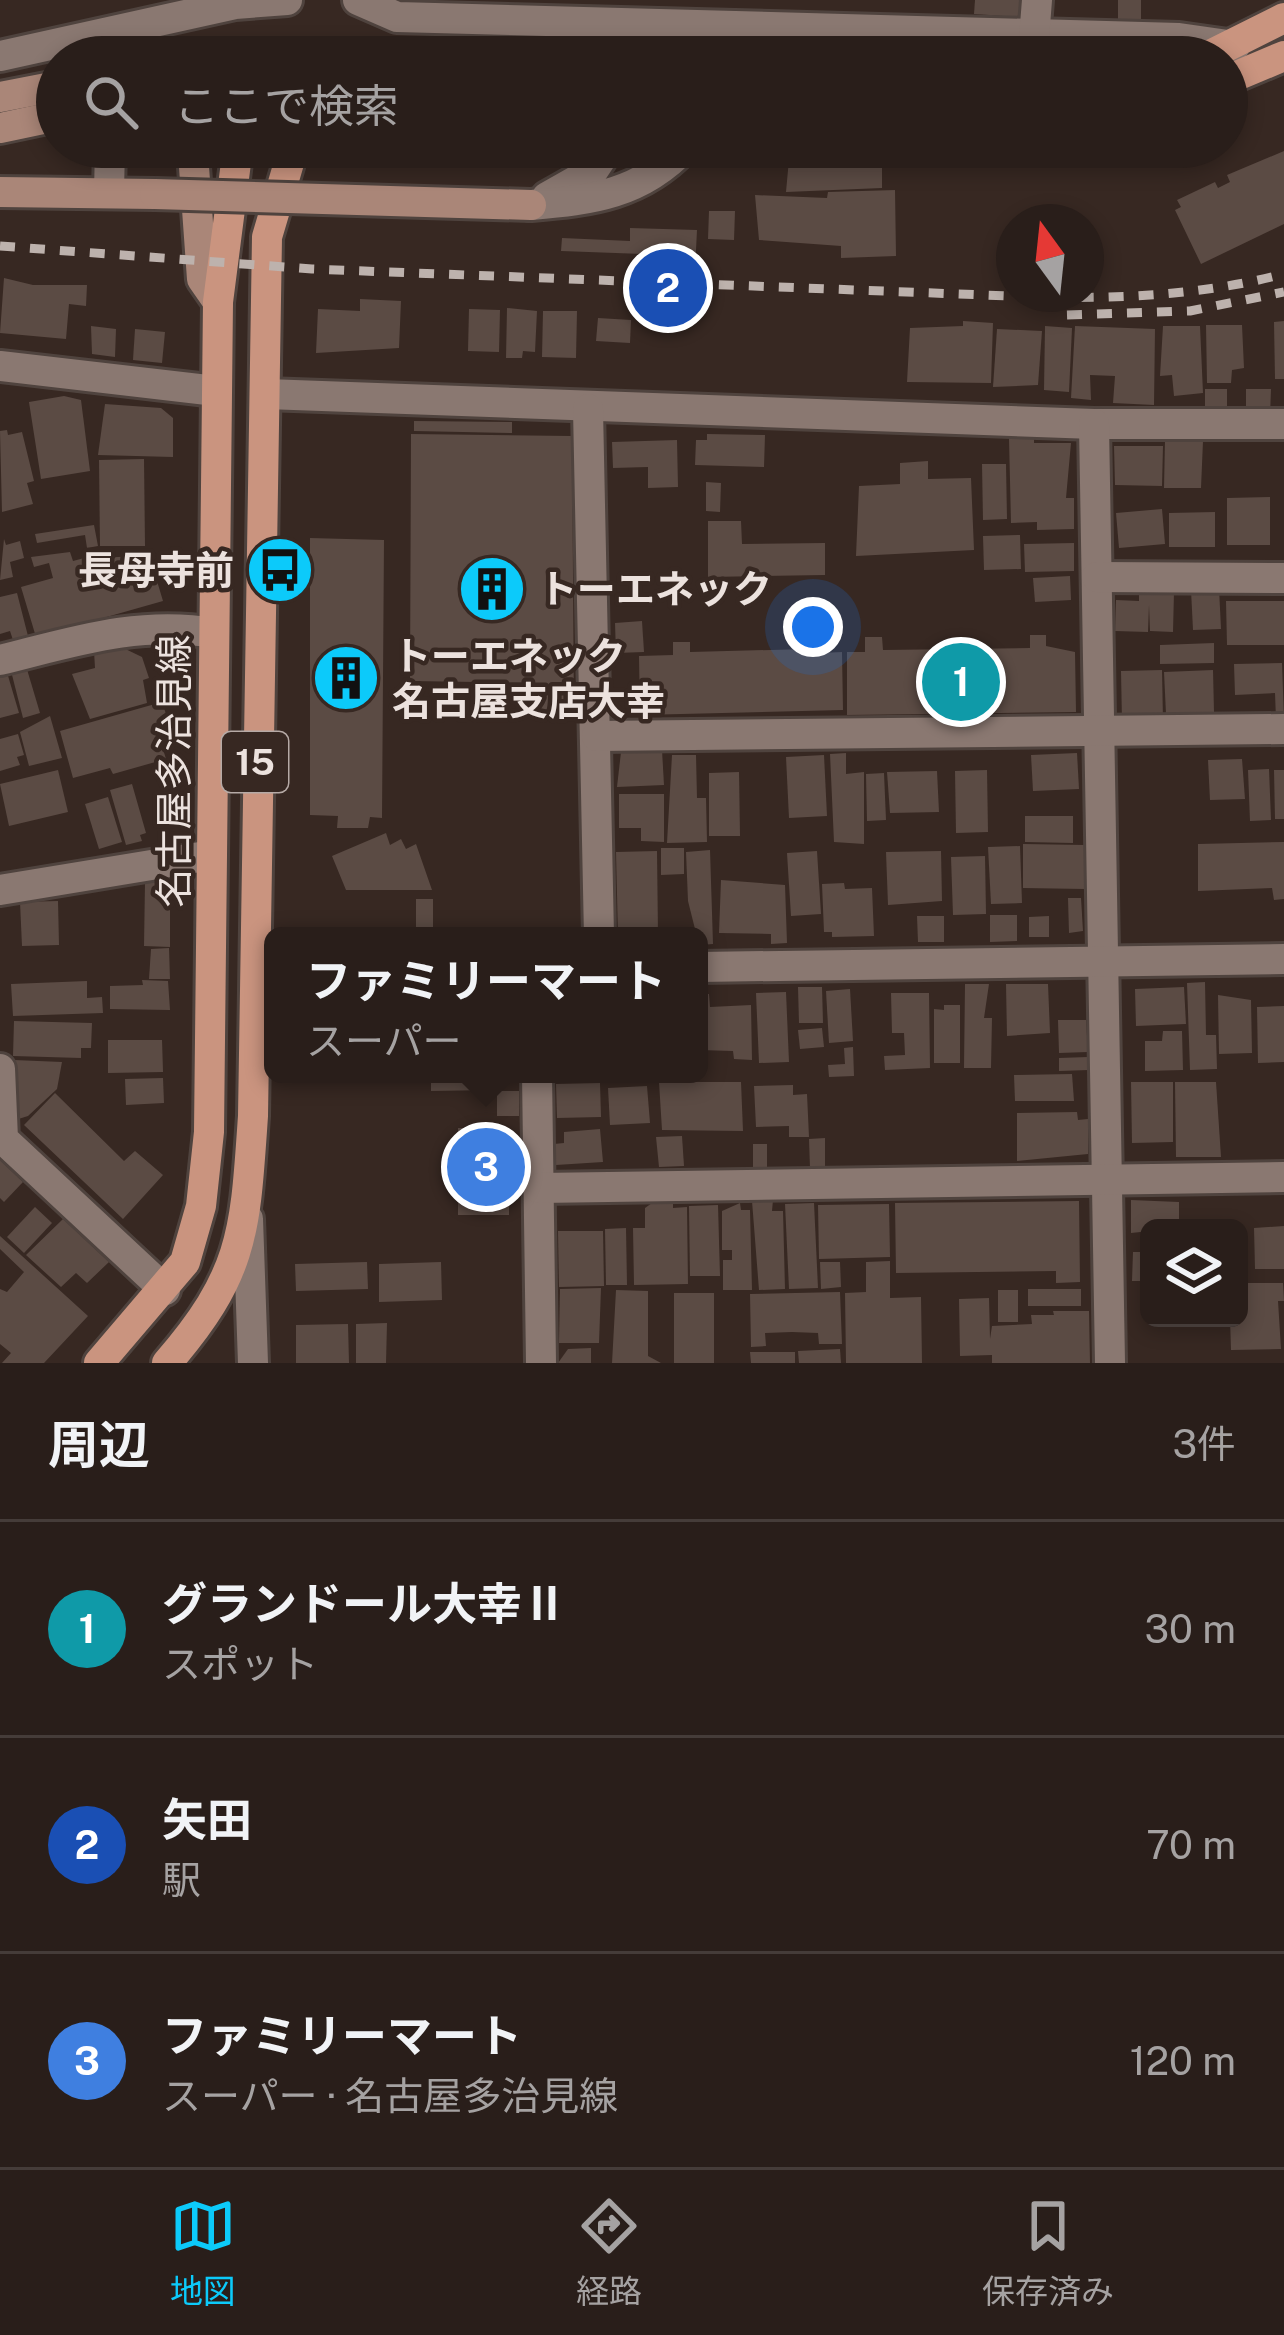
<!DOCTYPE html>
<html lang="ja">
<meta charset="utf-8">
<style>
:root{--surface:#291e1a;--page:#312723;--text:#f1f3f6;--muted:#a5a2a2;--line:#453c39;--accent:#0ccafa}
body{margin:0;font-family:"Public Sans","Noto Sans JP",sans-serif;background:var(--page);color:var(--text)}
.controls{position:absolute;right:36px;bottom:36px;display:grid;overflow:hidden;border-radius:18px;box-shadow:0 6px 18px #0003}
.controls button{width:108px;height:108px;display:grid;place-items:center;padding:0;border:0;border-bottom:3px solid var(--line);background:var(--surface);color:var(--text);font:60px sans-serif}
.compass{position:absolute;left:996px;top:204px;width:108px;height:108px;border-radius:50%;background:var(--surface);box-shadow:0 6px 18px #0003;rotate:345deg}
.you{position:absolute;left:813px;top:627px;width:42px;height:42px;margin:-30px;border:9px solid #fff;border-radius:50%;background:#1a73e8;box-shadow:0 0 0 18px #1a73e833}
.badge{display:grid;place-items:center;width:78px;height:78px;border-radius:50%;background:var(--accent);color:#fff;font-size:39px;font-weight:700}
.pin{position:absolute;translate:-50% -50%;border:6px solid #fff;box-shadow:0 3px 12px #0006}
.popup{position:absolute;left:264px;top:927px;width:444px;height:156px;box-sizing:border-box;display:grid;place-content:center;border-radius:18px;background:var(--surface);filter:drop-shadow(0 3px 9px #0005);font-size:39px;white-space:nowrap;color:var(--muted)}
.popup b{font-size:45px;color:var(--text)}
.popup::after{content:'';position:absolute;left:50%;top:100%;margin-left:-24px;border:24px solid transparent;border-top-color:var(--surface)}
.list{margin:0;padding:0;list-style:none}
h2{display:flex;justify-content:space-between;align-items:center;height:156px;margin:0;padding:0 48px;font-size:51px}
h2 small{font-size:39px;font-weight:400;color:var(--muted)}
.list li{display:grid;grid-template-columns:78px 1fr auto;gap:36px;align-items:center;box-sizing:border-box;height:216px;padding:0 48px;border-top:3px solid var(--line)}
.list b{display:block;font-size:45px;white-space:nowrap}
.list p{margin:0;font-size:39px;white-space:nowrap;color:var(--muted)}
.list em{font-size:39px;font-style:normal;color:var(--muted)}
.icon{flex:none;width:66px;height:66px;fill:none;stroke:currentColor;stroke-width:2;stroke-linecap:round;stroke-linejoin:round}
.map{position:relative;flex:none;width:1284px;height:1363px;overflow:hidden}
.search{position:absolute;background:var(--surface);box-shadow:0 6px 18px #0003;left:36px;right:36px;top:36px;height:132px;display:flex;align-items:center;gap:30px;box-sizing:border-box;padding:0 42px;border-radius:66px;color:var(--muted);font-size:45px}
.sheet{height:804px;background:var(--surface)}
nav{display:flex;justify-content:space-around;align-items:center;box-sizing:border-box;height:168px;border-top:3px solid var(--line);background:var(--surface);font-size:33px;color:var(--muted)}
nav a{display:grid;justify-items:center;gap:6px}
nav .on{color:var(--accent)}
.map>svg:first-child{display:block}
.building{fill:#5b4b44}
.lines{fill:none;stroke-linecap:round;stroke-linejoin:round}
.street-casing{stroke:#4f433e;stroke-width:36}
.secondary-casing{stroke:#4f433e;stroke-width:36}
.primary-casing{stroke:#4f433e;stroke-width:36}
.street{stroke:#8a7871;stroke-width:30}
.secondary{stroke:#aa8678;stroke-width:30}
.primary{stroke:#ca947f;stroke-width:30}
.rail{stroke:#bdb2ad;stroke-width:9;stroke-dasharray:15 15;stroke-linecap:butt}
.secondary-bridge-casing{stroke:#4f433e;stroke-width:36;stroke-linecap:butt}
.secondary-bridge{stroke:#aa8678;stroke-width:30}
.labels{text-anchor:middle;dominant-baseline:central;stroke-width:9;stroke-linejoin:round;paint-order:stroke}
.shield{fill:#372822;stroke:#b6aaa6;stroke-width:3}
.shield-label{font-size:36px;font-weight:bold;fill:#ece2de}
.poi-label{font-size:39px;font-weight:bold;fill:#ece2de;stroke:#372822;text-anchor:start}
.street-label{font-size:39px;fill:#ece2de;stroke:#372822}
</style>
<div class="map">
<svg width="1284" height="1363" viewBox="0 0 1284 1363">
<rect width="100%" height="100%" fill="#372822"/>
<g class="building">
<polygon points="975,0 1019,0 1019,17 974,14"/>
<polygon points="1118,0 1141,0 1141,20 1118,19"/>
<polygon points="1284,151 1284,224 1201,264 1175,210 1181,207 1177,200 1215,182 1218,188 1230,182 1227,175"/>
<polygon points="789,159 882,160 882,188 786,192"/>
<polygon points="895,190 896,256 841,258 841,246 759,240 755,195 827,198 828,192"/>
<polygon points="709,211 735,211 734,240 708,239"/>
<polygon points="630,228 697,230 695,271 670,269 670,255 561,251 562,238 630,241"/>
<polygon points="4,278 33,285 87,285 86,306 69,304 66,339 0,333"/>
<polygon points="360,299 401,301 399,348 316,353 318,309 360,311"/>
<polygon points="507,308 537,311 535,352 523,351 522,358 506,358"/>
<polygon points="469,309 500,310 499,352 468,351"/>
<polygon points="543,311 577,311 576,358 542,357"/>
<polygon points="598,318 631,320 630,343 596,341"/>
<polygon points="963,321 993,323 991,383 907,382 910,328 963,326"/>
<polygon points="1284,321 1284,379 1275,379 1274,322"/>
<polygon points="1206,325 1242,325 1244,368 1232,370 1231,383 1207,383"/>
<polygon points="91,326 116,329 115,357 92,354"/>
<polygon points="1045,326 1072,328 1069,392 1044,390"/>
<polygon points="1075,326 1155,329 1154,405 1113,403 1115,376 1090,375 1091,400 1071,398"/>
<polygon points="1163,326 1200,326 1203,393 1174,396 1172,375 1160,376"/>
<polygon points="135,329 165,332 162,363 133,360"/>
<polygon points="997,329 1042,331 1038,385 993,387"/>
<rect x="1205" y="389" width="22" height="27"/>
<polygon points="1246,389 1271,389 1270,416 1246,416"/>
<polygon points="64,396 81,400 90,471 41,479 29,402"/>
<polygon points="105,404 161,408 173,418 173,457 98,455"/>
<polygon points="414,421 512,422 512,433 414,431"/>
<polygon points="7,430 8,435 22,432 34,481 27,483 33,504 2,512 0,431"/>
<polygon points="411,434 572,436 574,716 534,716 537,683 410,681"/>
<polygon points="707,434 765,435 764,467 695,465 696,440 707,440"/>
<polygon points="1034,437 1034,443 1071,443 1066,498 1074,498 1074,529 1037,530 1037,522 1011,523 1009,438"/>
<polygon points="677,440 678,487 648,488 648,467 613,468 612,442"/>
<polygon points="1165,440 1203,441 1201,488 1164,488"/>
<polygon points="1114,446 1163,446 1162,486 1115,485"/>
<polygon points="144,459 145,546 100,546 99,460"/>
<polygon points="928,461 928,479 971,478 974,550 856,556 859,486 900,484 900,463"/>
<polygon points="982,464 1006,464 1007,519 983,520"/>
<polygon points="706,482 721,483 720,512 706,511"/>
<polygon points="1270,497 1270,545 1227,545 1227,498"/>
<polygon points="1162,509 1165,544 1119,548 1116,513"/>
<polygon points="1215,512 1215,547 1169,547 1169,513"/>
<polygon points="708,521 741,521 742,544 825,543 825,575 708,577"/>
<polygon points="94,525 98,546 87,548 85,535 37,543 35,534"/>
<polygon points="1020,535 1021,569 984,570 983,536"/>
<polygon points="310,538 384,540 382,818 370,817 368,828 337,828 338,816 310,815"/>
<polygon points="4,539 6,545 20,541 24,558 10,562 13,577 0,580"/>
<polygon points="1074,543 1074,571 1025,572 1024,544"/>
<polygon points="70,552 73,561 99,554 100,558 136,556 141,575 154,571 163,601 36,637 21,587 53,578 49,563 34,567 31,557"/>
<polygon points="1070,576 1071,600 1035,602 1033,578"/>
<polygon points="1219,588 1221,629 1193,630 1191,590"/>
<polygon points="1139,591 1174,592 1173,632 1150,631 1149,605 1148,632 1115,631 1116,600 1139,601"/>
<polygon points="17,593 28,636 13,640 10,631 0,634 0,597"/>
<polygon points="1226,601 1284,601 1284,645 1227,645"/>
<polygon points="642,621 644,652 616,653 615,623"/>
<polygon points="1030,635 1046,635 1046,646 1075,652 1076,712 847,715 847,652 865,652 865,637 882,637 883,650 1030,648"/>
<polygon points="820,639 820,653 842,652 843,710 640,715 639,656 673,655 673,642 690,642 690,652 806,649 806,640"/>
<polygon points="1214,643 1214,663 1160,664 1160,645"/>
<polygon points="115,644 142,657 149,678 143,680 147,703 90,719 72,674 95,668 94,651"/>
<polygon points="1282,663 1284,719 1276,720 1275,693 1235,695 1234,664"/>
<polygon points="26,666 40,713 23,718 11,671"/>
<polygon points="6,669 19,713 0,718 0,671"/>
<polygon points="1162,670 1163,721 1122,722 1121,671"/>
<polygon points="1213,670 1214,712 1166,714 1164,672"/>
<polygon points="162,702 170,726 157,729 166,759 113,774 110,768 73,778 60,731"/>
<polygon points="50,716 62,758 29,766 20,732"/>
<polygon points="18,734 24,755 17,757 20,765 0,771 0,739"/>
<polygon points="662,750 664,785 617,787 621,752"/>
<polygon points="846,753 846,774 864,772 864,844 834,842 830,754"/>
<polygon points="1077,753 1079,789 1033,791 1031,755"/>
<polygon points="672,755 696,755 697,798 706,798 707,842 667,843"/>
<polygon points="824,755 827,816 789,818 786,757"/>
<polygon points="1242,759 1245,799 1210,800 1208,760"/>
<polygon points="1269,769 1271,820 1250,821 1248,770"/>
<polygon points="58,770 68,812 9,826 0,784"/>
<polygon points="987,770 988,832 956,833 955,771"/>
<polygon points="1274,770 1284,770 1284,819 1275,819"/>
<polygon points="937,771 939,812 890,813 887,772"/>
<polygon points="739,772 740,836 709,836 709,773"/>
<polygon points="884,773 886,820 867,821 866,774"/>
<polygon points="132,784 146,833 140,835 142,841 126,845 110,790"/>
<polygon points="619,794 664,794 664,842 641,841 641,828 619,828"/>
<polygon points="108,797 122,842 99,849 85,804"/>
<polygon points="1025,816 1073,816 1073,843 1025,842"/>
<polygon points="386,833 390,845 401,839 406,849 416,844 432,890 346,890 332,856"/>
<polygon points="1284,842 1284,899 1274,900 1272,888 1198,891 1198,844"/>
<polygon points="1023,844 1085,845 1085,889 1023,888"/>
<polygon points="1020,846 1022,903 991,904 988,847"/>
<polygon points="661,848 684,848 684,874 661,875"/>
<polygon points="710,850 713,944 699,945 688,901 686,852"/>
<polygon points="657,851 658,935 618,936 616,852"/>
<polygon points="817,851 821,914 791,916 787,853"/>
<polygon points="941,851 942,901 888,905 886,852"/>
<polygon points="985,856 986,914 953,915 951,857"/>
<polygon points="721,880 785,885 787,943 771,944 771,934 719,933"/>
<polygon points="157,881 170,891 170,947 144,946 145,882"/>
<polygon points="844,883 845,889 872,888 874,936 832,937 832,932 824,932 822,884"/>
<polygon points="1068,898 1081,898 1083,931 1069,933"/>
<rect x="416" y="899" width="17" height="31"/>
<polygon points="58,901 59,945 22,946 20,902"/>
<polygon points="990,915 1017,915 1017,941 990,942"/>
<polygon points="917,916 944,916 944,942 918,942"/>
<polygon points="1049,916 1049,937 1029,937 1029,917"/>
<polygon points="169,948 170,979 149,979 151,949"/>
<polygon points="142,980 168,981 170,1010 110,1009 110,986 143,985"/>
<polygon points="87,981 87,998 102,997 103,1013 13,1016 11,984"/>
<polygon points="1205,982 1206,1035 1216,1035 1217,1069 1190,1070 1187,983"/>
<polygon points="965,984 989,984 984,1018 992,1018 991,1068 964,1068"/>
<polygon points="1006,984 1048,984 1050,1033 1007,1036"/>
<polygon points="798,987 822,987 823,1023 799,1023"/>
<polygon points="1184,987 1186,1024 1136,1026 1135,989"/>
<polygon points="850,989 853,1041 829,1043 826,991"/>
<polygon points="786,992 789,1062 759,1063 756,993"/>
<polygon points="891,993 929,993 930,1068 885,1070 884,1056 905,1055 904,1033 892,1033"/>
<polygon points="699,994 709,994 710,1007 751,1005 752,1060 734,1059 733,1051 699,1050"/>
<polygon points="1218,995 1251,1000 1252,1053 1219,1054"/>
<polygon points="944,1005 960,1005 960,1063 934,1063 934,1009 944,1010"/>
<polygon points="1284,1006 1284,1062 1258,1063 1257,1007"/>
<polygon points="1058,1020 1086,1020 1088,1052 1059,1053"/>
<polygon points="14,1021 92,1023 91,1048 81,1048 81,1058 13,1056"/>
<polygon points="822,1028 824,1047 800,1049 798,1030"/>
<polygon points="1163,1031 1182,1031 1183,1070 1145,1071 1145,1041 1162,1041"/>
<polygon points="108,1040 162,1040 163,1072 108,1073"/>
<polygon points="853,1047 854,1076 829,1077 828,1065 845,1064 844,1048"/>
<polygon points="1088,1057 1089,1070 1059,1071 1059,1058"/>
<polygon points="14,1060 62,1062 57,1089 28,1116 12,1121"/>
<polygon points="431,1074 494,1074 494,1090 431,1091"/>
<polygon points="1072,1074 1074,1101 1015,1101 1014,1075"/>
<polygon points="163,1078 164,1103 126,1105 125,1079"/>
<polygon points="659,1082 741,1082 743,1131 662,1130"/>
<polygon points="1131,1082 1173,1082 1173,1142 1132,1143"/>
<polygon points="1175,1082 1216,1082 1221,1157 1176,1157"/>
<polygon points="600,1083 601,1117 557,1118 556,1084"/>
<polygon points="793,1085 793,1095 807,1094 809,1137 789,1137 789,1126 756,1127 754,1086"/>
<polygon points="647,1086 650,1123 610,1125 608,1088"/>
<rect x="497" y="1091" width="22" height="25"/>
<polygon points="55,1093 124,1161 135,1151 163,1175 123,1219 24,1125"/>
<polygon points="1077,1112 1078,1120 1088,1119 1088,1154 1017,1161 1017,1113"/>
<rect x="458" y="1128" width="51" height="87"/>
<polygon points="600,1129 603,1162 556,1165 554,1144 564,1143 564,1132"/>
<polygon points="682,1136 684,1166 659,1167 656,1137"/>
<polygon points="825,1138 825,1167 810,1168 809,1139"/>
<polygon points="753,1144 767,1144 767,1171 753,1170"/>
<polygon points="0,1160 23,1182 4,1202 0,1198"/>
<polygon points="773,1200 772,1211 783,1211 785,1289 759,1290 752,1201"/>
<polygon points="1131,1200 1179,1202 1179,1228 1131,1233"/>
<polygon points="1079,1201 1080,1282 1056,1283 1056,1271 896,1273 895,1203"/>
<polygon points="673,1202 673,1208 687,1207 688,1284 634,1285 633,1228 645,1228 645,1208 652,1203"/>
<polygon points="740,1203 741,1210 750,1210 752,1290 723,1290 723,1260 732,1260 732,1250 722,1250 722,1211"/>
<polygon points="814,1203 818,1288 789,1289 785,1204"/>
<polygon points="889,1204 890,1257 819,1259 818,1205"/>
<polygon points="718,1205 720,1276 690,1276 689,1206"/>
<polygon points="35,1207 52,1223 24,1253 7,1237"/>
<polygon points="63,1219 109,1262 87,1283 76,1273 61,1287 26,1255"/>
<polygon points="1284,1226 1284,1269 1255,1269 1254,1228"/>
<polygon points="626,1228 627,1285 606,1285 605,1229"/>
<polygon points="558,1231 603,1231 604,1286 559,1287"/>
<polygon points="0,1236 88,1316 44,1363 2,1363 11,1353 0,1344 0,1289 7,1292 24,1272 0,1249"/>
<polygon points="1133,1252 1149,1252 1149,1281 1132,1281"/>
<polygon points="890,1261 890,1298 921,1297 922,1363 846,1363 845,1293 866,1292 866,1262"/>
<polygon points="367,1262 368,1289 296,1291 295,1264"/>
<polygon points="441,1262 442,1300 379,1302 379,1264"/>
<polygon points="820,1262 840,1262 841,1287 821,1289"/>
<polygon points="1239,1283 1283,1283 1284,1301 1278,1301 1281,1349 1231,1350 1230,1318 1239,1318"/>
<polygon points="601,1288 599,1343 559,1343 560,1289"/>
<rect x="1028" y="1289" width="53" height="17"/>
<polygon points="616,1290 648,1291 648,1356 661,1363 612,1363"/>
<rect x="998" y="1290" width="20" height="32"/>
<polygon points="840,1292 842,1344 819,1344 818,1333 792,1332 765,1333 766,1346 751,1347 750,1294"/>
<rect x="674" y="1293" width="40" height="70"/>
<polygon points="989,1298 990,1339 992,1326 1032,1324 1031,1315 1054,1315 1053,1311 1089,1311 1090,1363 992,1363 992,1355 960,1356 959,1299"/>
<polygon points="387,1323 386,1363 356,1363 356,1324"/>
<polygon points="348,1324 349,1363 296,1363 296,1325"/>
<polygon points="591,1348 591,1363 558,1363 568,1349"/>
<polygon points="840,1349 841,1363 799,1363 798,1351"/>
<polygon points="750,1352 795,1352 795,1363 751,1363"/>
</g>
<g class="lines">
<g class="street-casing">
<g id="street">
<polyline points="358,0 397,17 1179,38 1235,46"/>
<polyline points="1034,38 1037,0"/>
<polyline points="0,56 235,4 287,0"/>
<polyline points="109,192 110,147"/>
<polyline points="547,197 593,171 609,147"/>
<path d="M531,205C592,200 641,194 685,147"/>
<polyline points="0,366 216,391"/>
<polyline points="266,394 1094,424 1284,424"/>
<polyline points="588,409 599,936"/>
<polyline points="1094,424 1110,1363"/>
<polyline points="1097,577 1284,578"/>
<path d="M0,660C73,642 139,620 214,633"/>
<polyline points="597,736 1284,729"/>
<polyline points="0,890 212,855"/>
<polyline points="699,967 1284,959"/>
<polyline points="0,1069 3,1139 165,1290"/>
<polyline points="537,1074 541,1363"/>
<polyline points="539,1188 1284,1177"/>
<polyline points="248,1219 253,1363"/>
</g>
</g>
<g class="secondary-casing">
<g id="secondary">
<polyline points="225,57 315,57"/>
<polyline points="0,97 57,86"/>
<polyline points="0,128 57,116"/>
<polyline points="185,147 193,153 202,279 218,302"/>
<polyline points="0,192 155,194"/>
</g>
</g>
<g class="primary-casing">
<g id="primary">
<polyline points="1206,57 1284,18"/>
<polyline points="1227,80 1284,56"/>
<polyline points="99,1363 185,1262 201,1206 209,1132 218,302 238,147"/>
<path d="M167,1363C245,1273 245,1231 253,1116L267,237L291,156L303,147"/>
</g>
</g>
<use href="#street" class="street"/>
<use href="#secondary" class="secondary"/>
<use href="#primary" class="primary"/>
<g class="rail">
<path d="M0,246L312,269L1037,297C1122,299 1202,295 1284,274"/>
<polyline points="1067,315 1190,311 1284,292"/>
</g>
<g class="secondary-bridge-casing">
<polyline id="secondary-bridge" points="155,194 531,205"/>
</g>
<use href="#secondary-bridge" class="secondary-bridge"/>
</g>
<defs>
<g id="bus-disc" transform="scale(3.45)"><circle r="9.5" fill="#0ccafa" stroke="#372822"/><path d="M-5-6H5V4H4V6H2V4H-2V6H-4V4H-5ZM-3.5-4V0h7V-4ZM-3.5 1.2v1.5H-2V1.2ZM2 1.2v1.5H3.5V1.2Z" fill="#111"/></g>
<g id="building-disc" transform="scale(3.45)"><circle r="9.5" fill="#0ccafa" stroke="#372822"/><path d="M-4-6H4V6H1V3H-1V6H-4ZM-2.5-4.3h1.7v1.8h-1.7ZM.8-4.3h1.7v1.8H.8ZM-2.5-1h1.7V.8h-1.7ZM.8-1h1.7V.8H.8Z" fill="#111"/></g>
</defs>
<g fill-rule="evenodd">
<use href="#bus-disc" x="280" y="570"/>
<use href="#building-disc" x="492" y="589"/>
<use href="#building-disc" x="346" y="678"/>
</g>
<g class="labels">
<rect class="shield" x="222" y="732" width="66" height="60" rx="9"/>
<g class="shield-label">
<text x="255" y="762">15</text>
</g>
<g class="poi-label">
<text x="234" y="570" text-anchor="end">長母寺前</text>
<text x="538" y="589">トーエネック</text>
<text x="392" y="656">トーエネック<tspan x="392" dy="45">名古屋支店大幸</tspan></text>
</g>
<g class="street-label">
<text transform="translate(174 771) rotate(-90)">名古屋多治見線</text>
</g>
</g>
</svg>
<div class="controls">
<button><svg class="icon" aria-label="layers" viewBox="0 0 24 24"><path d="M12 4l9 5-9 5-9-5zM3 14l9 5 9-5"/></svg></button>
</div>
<svg class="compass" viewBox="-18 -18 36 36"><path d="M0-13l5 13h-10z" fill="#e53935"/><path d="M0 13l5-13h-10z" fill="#a5a2a2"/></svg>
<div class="you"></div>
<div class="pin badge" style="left:961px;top:682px;background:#0f9aa8">1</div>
<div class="pin badge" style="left:668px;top:288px;background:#1a4fb4">2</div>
<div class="pin badge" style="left:486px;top:1167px;background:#3f7fe0">3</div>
<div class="popup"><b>ファミリーマート</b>スーパー</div>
<div class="search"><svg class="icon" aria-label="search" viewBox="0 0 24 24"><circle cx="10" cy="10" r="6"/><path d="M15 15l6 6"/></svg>ここで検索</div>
</div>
<section class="sheet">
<h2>周辺<small>3件</small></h2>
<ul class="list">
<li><span class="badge" style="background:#0f9aa8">1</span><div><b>グランドール大幸Ⅱ</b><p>スポット</p></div><em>30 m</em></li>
<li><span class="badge" style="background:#1a4fb4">2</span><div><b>矢田</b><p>駅</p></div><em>70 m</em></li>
<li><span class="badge" style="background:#3f7fe0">3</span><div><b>ファミリーマート</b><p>スーパー · 名古屋多治見線</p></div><em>120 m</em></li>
</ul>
</section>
<nav>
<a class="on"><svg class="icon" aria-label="map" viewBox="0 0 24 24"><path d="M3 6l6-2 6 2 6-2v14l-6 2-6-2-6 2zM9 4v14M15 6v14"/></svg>地図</a>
<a><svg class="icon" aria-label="directions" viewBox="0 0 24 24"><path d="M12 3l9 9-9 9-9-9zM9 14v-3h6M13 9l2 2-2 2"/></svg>経路</a>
<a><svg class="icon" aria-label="saved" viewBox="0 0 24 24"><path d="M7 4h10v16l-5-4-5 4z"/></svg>保存済み</a>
</nav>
